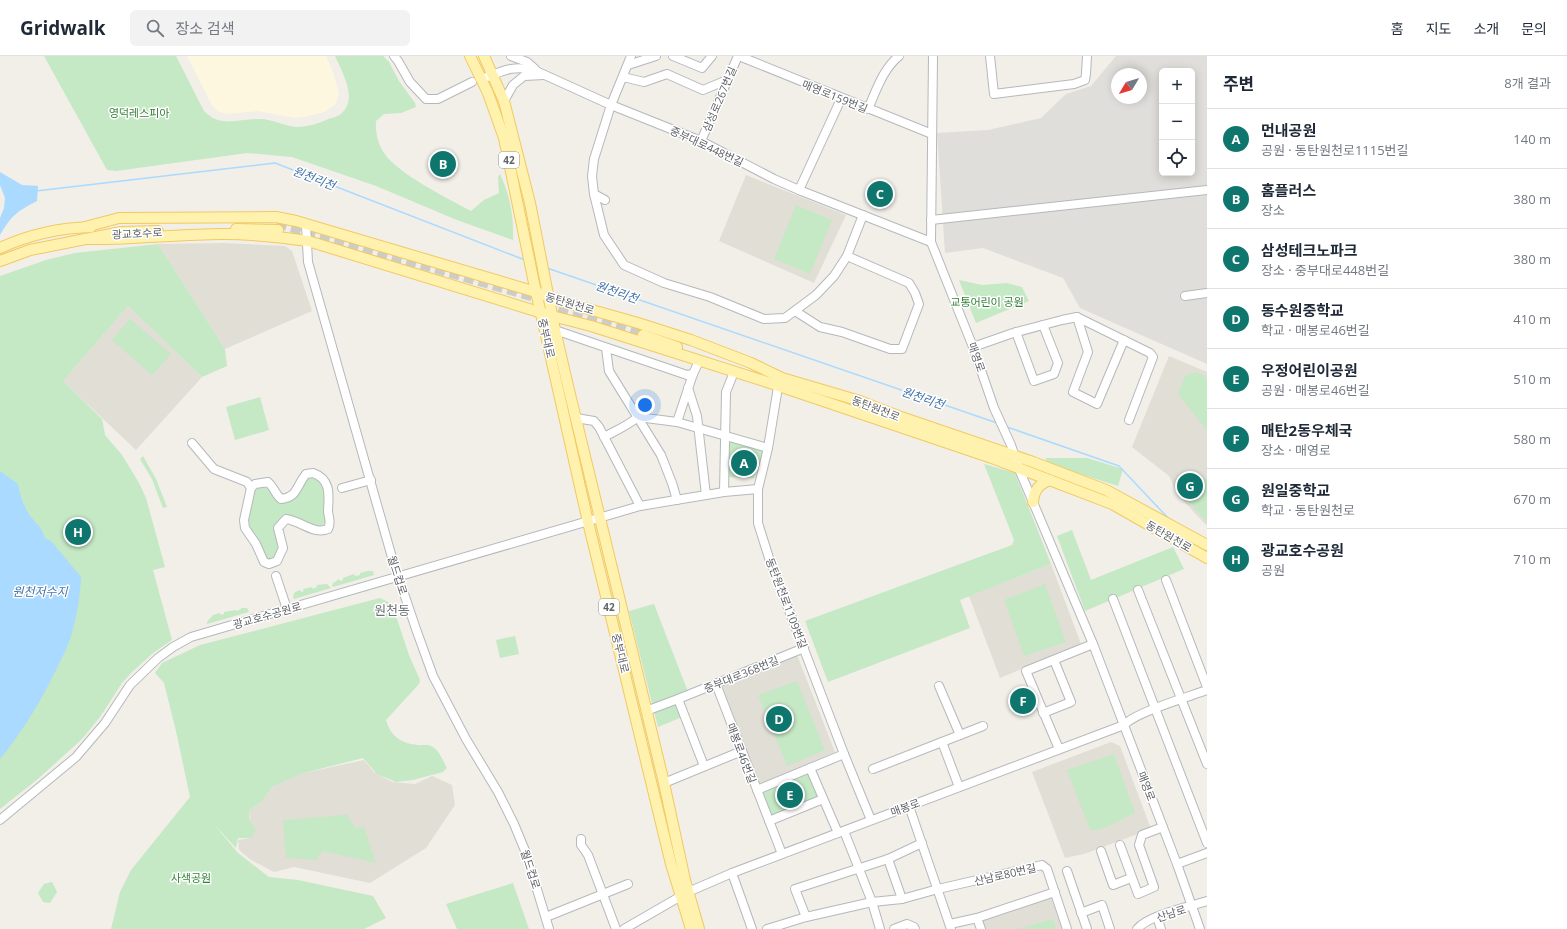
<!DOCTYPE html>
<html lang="ko">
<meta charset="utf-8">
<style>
:root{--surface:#fff;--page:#f2f2f3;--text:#1f2937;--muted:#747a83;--line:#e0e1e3;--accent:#0f766e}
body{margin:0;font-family:"Open Sans","Noto Sans KR",sans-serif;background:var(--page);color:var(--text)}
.controls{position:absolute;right:12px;top:12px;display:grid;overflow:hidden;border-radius:6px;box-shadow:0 2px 10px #0003}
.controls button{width:36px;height:36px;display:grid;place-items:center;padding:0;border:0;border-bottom:1px solid var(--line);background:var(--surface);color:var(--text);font:20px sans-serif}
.compass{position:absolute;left:1111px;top:12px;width:36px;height:36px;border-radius:50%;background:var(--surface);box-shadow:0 2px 10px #0003;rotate:232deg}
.you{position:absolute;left:645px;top:349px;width:14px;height:14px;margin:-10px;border:3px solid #fff;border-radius:50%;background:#1a73e8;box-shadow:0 0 0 6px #1a73e833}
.badge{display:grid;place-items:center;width:26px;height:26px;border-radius:50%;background:var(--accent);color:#fff;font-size:13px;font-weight:700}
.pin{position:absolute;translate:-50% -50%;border:2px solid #fff;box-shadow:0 1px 4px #0006}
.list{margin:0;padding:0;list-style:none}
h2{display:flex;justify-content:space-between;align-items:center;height:52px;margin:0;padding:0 16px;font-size:17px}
h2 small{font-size:13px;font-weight:400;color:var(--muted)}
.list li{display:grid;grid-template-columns:26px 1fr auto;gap:12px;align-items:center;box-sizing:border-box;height:60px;padding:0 16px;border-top:1px solid var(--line)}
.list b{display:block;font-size:15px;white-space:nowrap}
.list p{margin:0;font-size:13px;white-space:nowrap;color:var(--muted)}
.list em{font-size:13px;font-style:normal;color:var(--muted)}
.icon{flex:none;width:22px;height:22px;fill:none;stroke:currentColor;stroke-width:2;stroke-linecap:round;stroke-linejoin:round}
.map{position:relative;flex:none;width:1207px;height:873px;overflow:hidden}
header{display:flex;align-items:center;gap:24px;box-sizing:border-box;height:56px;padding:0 20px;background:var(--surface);border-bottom:1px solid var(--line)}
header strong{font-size:19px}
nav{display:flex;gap:22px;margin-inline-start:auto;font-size:14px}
.search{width:280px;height:36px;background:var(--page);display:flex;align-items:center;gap:10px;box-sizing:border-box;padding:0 14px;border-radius:6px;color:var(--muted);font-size:15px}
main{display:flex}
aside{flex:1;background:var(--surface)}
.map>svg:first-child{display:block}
.commercial{fill:#fef7e0}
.industrial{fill:#e0deda;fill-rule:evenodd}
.education{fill:#e1ded6}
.green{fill:#c5e8c5}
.water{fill:#aadaff}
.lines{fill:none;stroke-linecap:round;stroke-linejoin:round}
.stream{stroke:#aadaff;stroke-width:1.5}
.major-tunnel{stroke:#ccccc8;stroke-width:10;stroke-dasharray:10 5;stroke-linecap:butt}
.minor-casing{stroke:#b5b8bc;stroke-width:10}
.major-casing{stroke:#f2c960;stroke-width:12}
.minor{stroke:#fff;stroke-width:8}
.major{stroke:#fff2af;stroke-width:10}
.labels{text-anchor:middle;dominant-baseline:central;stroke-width:3;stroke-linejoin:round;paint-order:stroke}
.shield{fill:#fff;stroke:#8f9295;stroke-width:1}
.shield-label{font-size:10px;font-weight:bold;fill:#5f6368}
.street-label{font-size:11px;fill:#5f6368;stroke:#fff}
.park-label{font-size:11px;fill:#348238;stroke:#fff}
.water-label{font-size:12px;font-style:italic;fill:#4174aa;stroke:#fff}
.quarter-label{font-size:13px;fill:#70757a;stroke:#fff}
</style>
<header>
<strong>Gridwalk</strong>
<div class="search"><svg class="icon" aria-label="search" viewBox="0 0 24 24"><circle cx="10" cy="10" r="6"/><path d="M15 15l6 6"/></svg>장소 검색</div>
<nav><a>홈</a><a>지도</a><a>소개</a><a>문의</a></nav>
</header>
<main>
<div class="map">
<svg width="1207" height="873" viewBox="0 0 1207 873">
<rect width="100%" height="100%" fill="#f1efe8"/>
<polygon class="commercial" points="187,0 326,0 333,16 339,38 335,49 324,56 304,61 295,62 258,55 227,58 219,56 212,49"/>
<path class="industrial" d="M1116,0H1207V308L1080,252L1063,222L983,192L945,197L937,77L988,74L1041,62L1066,38L1091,30ZM1162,15H1192V117H1162ZM1117,18H1141V42H1117Z"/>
<g class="education">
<polygon points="746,119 846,159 814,227 719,185"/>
<polygon points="223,187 285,190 292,195 312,255 225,293 158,188"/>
<polygon points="128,250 202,321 136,394 63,325"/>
<polygon points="1169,300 1207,316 1207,470 1178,439 1169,420 1132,391"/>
<polygon points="1051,508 1081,588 1000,622 969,540"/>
<polygon points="797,599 835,696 760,728 722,630"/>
<polygon points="1111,686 1120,690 1151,773 1084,798 1065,802 1032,716"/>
<polygon points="364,704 374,716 392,726 415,728 432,720 452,729 455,749 426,792 370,827 294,811 274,816 251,804 239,794 238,784 251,782 249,755 263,744 274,729 304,717"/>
<polygon points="1050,839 1062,873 985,873 981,863"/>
</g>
<g class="green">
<path d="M44,0H176L204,55C221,73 239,62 259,63C272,63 287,71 298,71C307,71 321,67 328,63C333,62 339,60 342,57C358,42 342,16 335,0H383L389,6L399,25L415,47L416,51L401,57L384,58L376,65C375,75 378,88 384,97C398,118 447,142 471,155L484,144L499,137L498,121L500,118C510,139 514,161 513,184L457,164L376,130L292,101L247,97L116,115L107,114Z"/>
<polygon points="796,149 832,164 810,218 774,203"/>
<polygon points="158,188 225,293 227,310 202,321 128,250 63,325 102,363 105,379 122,399 139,427 146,442 165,511 153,514 172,584 153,597 132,616 122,627 100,661 82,683 39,722 0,753 0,220 46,204 75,197"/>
<polygon points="959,224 982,229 1007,227 1022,231 1029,245 976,267"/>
<polygon points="130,263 171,298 152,319 112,284"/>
<polygon points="1195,316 1203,319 1207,324 1207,374 1178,338 1185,320"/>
<polygon points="260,341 269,374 235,384 226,351"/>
<polygon points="729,385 764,394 754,422 728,421"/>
<polygon points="143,400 156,423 167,451 163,452 152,423 140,403"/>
<polygon points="1045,402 1087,402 1123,413 1118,430 1049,408"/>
<polygon points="984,408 1015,417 1051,508 960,544 970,572 828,626 805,565 1012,489 1014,484"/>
<path d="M310,421H315C328,431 326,451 326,466L321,471L283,462L278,465L274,472C275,483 284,499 269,505L264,503L247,471L246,464L253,434L264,429C270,432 271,437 274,442C288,457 301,432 308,422Z"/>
<polygon points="1207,422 1207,466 1184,440"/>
<polygon points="1072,474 1091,524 1173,491 1184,513 1085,555 1057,480"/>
<polygon points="367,515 373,515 374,519 333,531 332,528 339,523 340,525 343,524 343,522 354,518 355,520 360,519 360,517"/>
<polygon points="327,528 331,532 294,543 293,540 295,536 300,534 301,536 304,535 303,533 312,531 313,533 317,531 317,529"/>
<polygon points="1045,528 1066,586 1024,600 1004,544"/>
<path d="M380,542L392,548L409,599L420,624L419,628L386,664C390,680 402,688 418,689C422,690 428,688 431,690C439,693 443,705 447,712L443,716L413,724L396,726L377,718L363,702L304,717L273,730L263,744L249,755V763L256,775L251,782H238L236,792L212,766L238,797L269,821L298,824L373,840L386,862L364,873H111L120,836L131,814L190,741L176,675L164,627L155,617L162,607L200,589Z"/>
<polygon points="654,548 688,636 674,642 682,661 658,671 629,555"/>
<polygon points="241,552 247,552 249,556 207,568 207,566 213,559 220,557 221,559 224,558 224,556 236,554 237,555 241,553"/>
<polygon points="515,580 519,598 500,602 496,584"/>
<polygon points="797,625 825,694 787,710 758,639"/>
<path d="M1114,698L1135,757C1122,762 1104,776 1090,774L1067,714Z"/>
<polygon points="809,716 820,742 770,761 760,735"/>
<polygon points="347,759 355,772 364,771 376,807 323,795 316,804 286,802 283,764"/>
<polygon points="52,826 57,836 50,847 43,846 38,837 44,828"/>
<polygon points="513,827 529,873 457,873 446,848"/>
<polygon points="1053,863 1056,873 1017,873"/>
</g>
<g class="water">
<path d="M0,116L22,129L38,130L37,145C16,156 12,159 0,179V162L4,152L5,142L0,129Z"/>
<path d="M0,415L18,428C20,439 23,449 29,458C36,469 40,467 45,482L51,485L81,521C80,539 78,556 73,573C70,586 63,600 57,612C41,645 23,675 0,703Z"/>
</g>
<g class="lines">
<g class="stream">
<polyline points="36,135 275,107 525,204"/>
<polyline points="547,212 997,367"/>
<polyline points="1007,371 1119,410 1169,463"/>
</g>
<g class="major-tunnel">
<polyline points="277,167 545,244"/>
<polyline points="544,249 643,279"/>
</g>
<g class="minor-casing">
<g id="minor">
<polyline points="394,0 398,5 410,26 426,43 438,43 472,26"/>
<polyline points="511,0 527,6 535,13"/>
<polyline points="673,0 702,12 712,0"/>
<polyline points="739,0 932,78"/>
<polyline points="933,0 931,186 973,291 994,352 1011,389 1019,413 1093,588 1177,808 1200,873"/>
<polyline points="990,0 994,38 1074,28 1085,24 1086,18 1087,0"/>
<polyline points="628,9 656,0"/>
<polyline points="623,21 644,26 667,18 703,34 727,24"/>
<path d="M482,23C502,15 515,8 536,15L611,49L701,85L774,123L799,134L931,186"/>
<polyline points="504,45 513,29 524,20 544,19"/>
<path d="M868,53C876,35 883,13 899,0"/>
<polyline points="701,85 738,0"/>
<polyline points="799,134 841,43"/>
<polyline points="594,138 604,179 624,209 664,227 710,241 764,263 785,262 816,239 834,220 847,200 863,159"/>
<polyline points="605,144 594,138 592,120 594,103 611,49 631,0"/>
<polyline points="931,164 1207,134"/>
<polyline points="306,169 308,206 393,505 416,573 433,620 466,683 498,736 514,768 526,797 549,873"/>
<polyline points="1185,240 1207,237"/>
<polyline points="795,255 820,271 842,276 890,293 902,293 919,248 915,237 909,227 847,200"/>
<polyline points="1077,261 1088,296 1073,336 1097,348 1124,284"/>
<polyline points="555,274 687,319 693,318"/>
<polyline points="1016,276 1034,325 1054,318 1058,307 1043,269"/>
<polyline points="973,291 1013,277 1062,264 1077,261 1150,297 1153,301 1129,364"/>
<polyline points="606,292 609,315 661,399 672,427 677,444"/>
<polyline points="781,324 778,331 768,392 758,433 758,467 769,502 844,698 871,764"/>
<polyline points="688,332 697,360 706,439"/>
<polyline points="576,362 594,365 599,371 640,450"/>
<polyline points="677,366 693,318 699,305"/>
<path d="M604,381C617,374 627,370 638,361L677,366L768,392"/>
<polyline points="192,387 214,413 247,426 251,432"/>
<path d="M313,417C331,423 329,439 328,454C328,462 332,465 328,473C314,479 301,465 286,463L278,472L283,492L277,505L269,508L264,506L256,488L245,472L244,464L251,432L255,428L268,426C274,431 275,438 281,443C298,441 296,430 306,418Z"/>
<polyline points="342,432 371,424"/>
<polyline points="724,436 726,336 734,316"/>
<polyline points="276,520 287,553"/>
<polyline points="1166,524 1207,631"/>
<polyline points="1138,534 1207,708"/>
<polyline points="1113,543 1207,787"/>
<polyline points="716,628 782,798"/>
<polyline points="939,630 960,679 942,686"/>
<polyline points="678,643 704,710"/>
<polyline points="646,655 678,643 804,592"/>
<polyline points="1043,657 1071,646 1054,604"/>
<polyline points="960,679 983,670"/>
<polyline points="1059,693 1026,615 1093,588"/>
<polyline points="810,712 838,777"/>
<polyline points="873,713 942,686 959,731"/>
<polyline points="664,727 742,695"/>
<polyline points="757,734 844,698"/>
<polyline points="909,750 951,873"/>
<polyline points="0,764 76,701 105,667 130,629 158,602 173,591 191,581 640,450 724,436 758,433"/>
<polyline points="769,765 823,743"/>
<polyline points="844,775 872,846 880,873"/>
<polyline points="581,783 581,789 588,799 616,873"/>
<polyline points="1120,789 1138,838 1154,831 1139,789 1142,779 1163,771"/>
<polyline points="1101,795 1113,829 1131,822"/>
<polyline points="888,803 902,843"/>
<polyline points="1177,808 1207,797"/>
<polyline points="1067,815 1087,873"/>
<polyline points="732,817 752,873"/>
<polyline points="1081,857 1102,849 1110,873"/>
<polyline points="546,861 628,828"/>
<polyline points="806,861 795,833 888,803 922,787"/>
<polyline points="1157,861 1161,873"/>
<polyline points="977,862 981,873"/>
<polyline points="950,868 977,862 1055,836"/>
<path d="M624,873L688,836L732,817L1124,669C1136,656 1188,641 1207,634"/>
<polyline points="767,873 806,861 872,846 902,843 938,833 1042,809 1047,813 1067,873"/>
<polyline points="894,873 907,868 914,871 915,873"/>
<path d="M1137,873C1149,859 1188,851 1207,845"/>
</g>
</g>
<g class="major-casing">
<g id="major">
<polyline points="470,0 488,37 504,82 534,227 588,466 671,808 691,873"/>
<polyline points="484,0 504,45 530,147 555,274 568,330 664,727 685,824 699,873"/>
<polyline points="85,171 119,162 276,161 296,165 536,236 560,245 638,267 691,284 751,307 782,322 860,345 901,361 1033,406 1106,434 1207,489"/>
<polyline points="236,173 278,174"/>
<path d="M85,183C132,184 177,178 223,178C251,178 280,181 308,185L552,260L591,270L767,326L992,402L1112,448L1207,502"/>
<path d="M0,192C28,179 60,172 91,171"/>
<polyline points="0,205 30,194 121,176 158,175"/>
<polyline points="643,279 677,291"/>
<path d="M1033,446C1034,434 1039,428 1050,424"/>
</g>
</g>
<use href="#minor" class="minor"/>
<use href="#major" class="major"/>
</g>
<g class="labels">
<g class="shield">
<rect x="499" y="96" width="20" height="16" rx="3"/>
<rect x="599" y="543" width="20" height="16" rx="3"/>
</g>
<g class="shield-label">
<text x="509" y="104">42</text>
<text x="609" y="551">42</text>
</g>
<g class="street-label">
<text transform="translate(835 40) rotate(22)">매영로159번길</text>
<text transform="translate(719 43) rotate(-67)">삼성로267번길</text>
<text transform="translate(707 90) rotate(25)">중부대로448번길</text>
<text transform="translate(137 177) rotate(-3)">광교호수로</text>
<text transform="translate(570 247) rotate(17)">동탄원천로</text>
<text transform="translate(547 282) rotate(77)">중부대로</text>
<text transform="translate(977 301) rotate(71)">매영로</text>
<text transform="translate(876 352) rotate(21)">동탄원천로</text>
<text transform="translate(1169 480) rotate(30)">동탄원천로</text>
<text transform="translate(398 519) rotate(72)">월드컵로</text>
<text transform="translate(787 547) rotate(69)">동탄원천로1109번길</text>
<text transform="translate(267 559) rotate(-16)">광교호수공원로</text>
<text transform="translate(621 597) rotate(76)">중부대로</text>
<text transform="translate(741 618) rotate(-22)">중부대로368번길</text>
<text transform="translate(742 697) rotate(69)">매봉로46번길</text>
<text transform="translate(1147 730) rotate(69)">매영로</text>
<text transform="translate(905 751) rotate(-20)">매봉로</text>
<text transform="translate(531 813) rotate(72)">월드컵로</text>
<text transform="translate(1005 818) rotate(-13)">산남로80번길</text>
<text transform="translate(1171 857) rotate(-18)">산남로</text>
</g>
<g class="park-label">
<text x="139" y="56">영덕레스피아</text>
<text x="987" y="245">교통어린이 공원</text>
<text x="191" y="821">사색공원</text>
</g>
<g class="water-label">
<text transform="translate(314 122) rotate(21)">원천리천</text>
<text transform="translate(617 236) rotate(19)">원천리천</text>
<text transform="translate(923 342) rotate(19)">원천리천</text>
<text x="40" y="535">원천저수지</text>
</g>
<g class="quarter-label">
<text x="392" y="554">원천동</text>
</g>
</g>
</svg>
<div class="controls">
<button>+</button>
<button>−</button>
<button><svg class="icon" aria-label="locate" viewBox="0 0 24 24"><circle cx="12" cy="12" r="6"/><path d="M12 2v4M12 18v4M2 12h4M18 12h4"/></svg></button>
</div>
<svg class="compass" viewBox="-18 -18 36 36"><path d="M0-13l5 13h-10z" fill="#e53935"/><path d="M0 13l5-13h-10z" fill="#747a83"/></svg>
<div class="you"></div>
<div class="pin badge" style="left:744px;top:407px">A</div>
<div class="pin badge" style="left:443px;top:108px">B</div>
<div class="pin badge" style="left:880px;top:138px">C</div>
<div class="pin badge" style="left:779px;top:663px">D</div>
<div class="pin badge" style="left:790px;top:739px">E</div>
<div class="pin badge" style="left:1023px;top:645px">F</div>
<div class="pin badge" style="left:1190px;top:430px">G</div>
<div class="pin badge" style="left:78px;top:476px">H</div>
</div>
<aside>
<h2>주변<small>8개 결과</small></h2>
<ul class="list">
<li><span class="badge">A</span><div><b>먼내공원</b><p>공원 · 동탄원천로1115번길</p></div><em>140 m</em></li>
<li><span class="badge">B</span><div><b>홈플러스</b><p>장소</p></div><em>380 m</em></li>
<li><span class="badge">C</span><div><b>삼성테크노파크</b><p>장소 · 중부대로448번길</p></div><em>380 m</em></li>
<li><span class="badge">D</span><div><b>동수원중학교</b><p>학교 · 매봉로46번길</p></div><em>410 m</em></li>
<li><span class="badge">E</span><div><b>우정어린이공원</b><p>공원 · 매봉로46번길</p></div><em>510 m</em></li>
<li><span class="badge">F</span><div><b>매탄2동우체국</b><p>장소 · 매영로</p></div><em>580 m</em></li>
<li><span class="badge">G</span><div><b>원일중학교</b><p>학교 · 동탄원천로</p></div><em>670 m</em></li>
<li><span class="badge">H</span><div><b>광교호수공원</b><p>공원</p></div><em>710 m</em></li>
</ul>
</aside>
</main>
